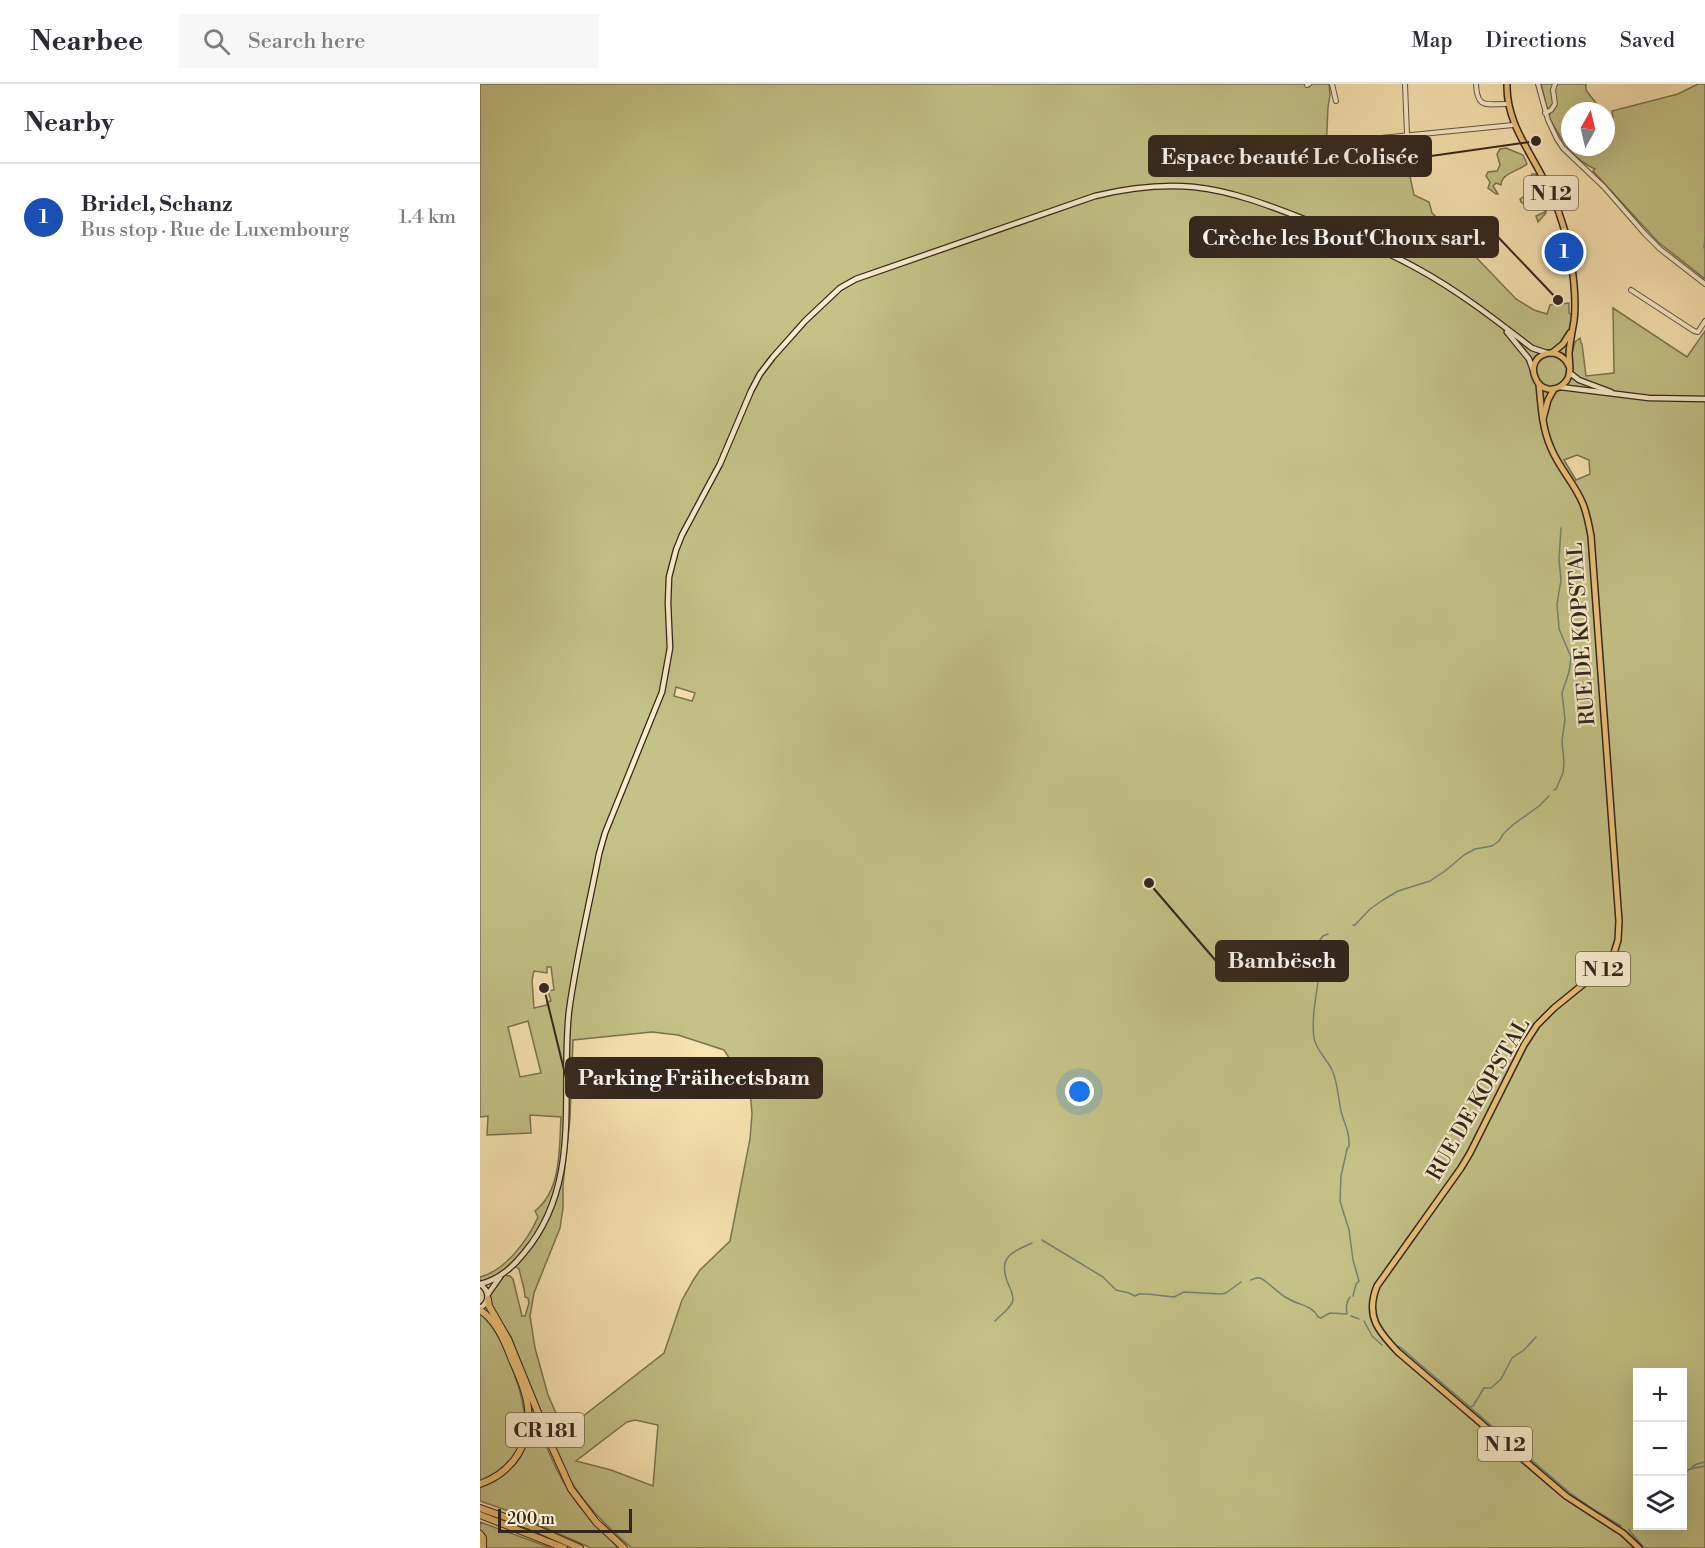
<!DOCTYPE html>
<meta charset="utf-8">
<style>
:root{--surface:#fff;--page:#f7f7f7;--text:#2b2b33;--muted:#7c7c81;--line:#e1e1e2;--accent:#111827}
body{margin:0;font-family:"Libre Bodoni",serif;background:var(--page);color:var(--text)}
.controls{position:absolute;right:18px;bottom:18px;display:grid;overflow:hidden;border-radius:0px;box-shadow:0 6px 24px #0002}
.controls button{width:54px;height:54px;display:grid;place-items:center;padding:0;border:0;border-bottom:2px solid var(--line);background:var(--surface);color:var(--text);font:30px sans-serif}
.compass{position:absolute;left:1081px;top:18px;width:54px;height:54px;border-radius:50%;background:var(--surface);box-shadow:0 6px 24px #0002;rotate:8deg}
.scale{position:absolute;left:18px;bottom:15px;width:134px;box-sizing:border-box;padding-left:6px;border:3px solid #32251c;border-top:0;font-size:16px;line-height:21px;white-space:nowrap;color:#32251c;-webkit-text-stroke:4px #faedcc;paint-order:stroke}
.you{position:absolute;left:600px;top:1008px;width:21px;height:21px;margin:-15px;border:4px solid #fff;border-radius:50%;background:#1a73e8;box-shadow:0 0 0 9px #1a73e833}
.badge{display:grid;place-items:center;width:39px;height:39px;border-radius:50%;background:var(--accent);color:#fff;font-size:20px;font-weight:700}
.pin{position:absolute;translate:-50% -50%;border:3px solid #fff;box-shadow:0 2px 6px #0006}
.list{margin:0;padding:0;list-style:none}
h2{display:flex;justify-content:space-between;align-items:center;height:78px;margin:0;padding:0 24px;font-size:26px}
h2 small{font-size:20px;font-weight:400;color:var(--muted)}
.list li{display:grid;grid-template-columns:39px 1fr auto;gap:18px;align-items:center;box-sizing:border-box;height:108px;padding:0 24px;border-top:2px solid var(--line)}
.list b{display:block;font-size:22px;white-space:nowrap}
.list p{margin:0;font-size:20px;white-space:nowrap;color:var(--muted)}
.list em{font-size:20px;font-style:normal;color:var(--muted)}
.icon{flex:none;width:33px;height:33px;fill:none;stroke:currentColor;stroke-width:2;stroke-linecap:round;stroke-linejoin:round}
.map{position:relative;flex:none;width:1225px;height:1464px;overflow:hidden}
header{display:flex;align-items:center;gap:36px;box-sizing:border-box;height:84px;padding:0 30px;background:var(--surface);border-bottom:2px solid var(--line)}
header strong{font-size:28px}
nav{display:flex;gap:33px;margin-inline-start:auto;font-size:21px}
.search{width:420px;height:54px;background:var(--page);display:flex;align-items:center;gap:15px;box-sizing:border-box;padding:0 21px;border-radius:0px;color:var(--muted);font-size:22px}
main{display:flex}
aside{flex:1;background:var(--surface)}
.map>svg:first-child{display:block}
</style>
<header>
<strong>Nearbee</strong>
<div class="search"><svg class="icon" aria-label="search" viewBox="0 0 24 24"><circle cx="10" cy="10" r="6"/><path d="M15 15l6 6"/></svg>Search here</div>
<nav><a>Map</a><a>Directions</a><a>Saved</a></nav>
</header>
<main>
<aside>
<h2>Nearby<small></small></h2>
<ul class="list">
<li><span class="badge" style="background:#1a4fb4">1</span><div><b>Bridel, Schanz</b><p>Bus stop · Rue de Luxembourg</p></div><em>1.4 km</em></li>
</ul>
</aside>
<div class="map">
<svg width="1225" height="1464" viewBox="0 0 1225 1464">
<rect width="100%" height="100%" fill="#f8e4b1"/>
<filter id="stains"><feTurbulence type="fractalNoise" baseFrequency=".00333" numOctaves="4"/><feColorMatrix values="0 0 0 0 .2 0 0 0 0 .09 0 0 0 0 .02 0 0 0 .5 -.17"/></filter>
<radialGradient id="worn" r=".72"><stop offset=".6" stop-color="#630" stop-opacity="0"/><stop offset="1" stop-color="#630" stop-opacity=".3"/></radialGradient>
<g fill="#c4c287" stroke="#7b7452" stroke-width="1.5" fill-rule="evenodd">
<path d="M 0,0 L 849,0 L 850,11 L 848,23 L 845,91 L 885,91 L 886,82 L 890,82 L 889,76 L 886,76 L 888,58 C 899,53 916,55 929,53 L 932,55 L 935,52 L 942,51 L 944,52 L 942,74 L 928,83 L 934,111 L 949,118 L 952,129 L 971,147 L 1036,215 L 1054,226 L 1067,230 L 1070,221 L 1089,219 L 1089,229 L 1094,233 L 1090,264 L 1093,266 L 1095,258 L 1100,254 L 1101,259 L 1102,260 L 1106,292 L 1134,289 L 1133,224 L 1207,273 L 1225,247 L 1225,1464 L 152,1464 C 125,1442 103,1419 86,1389 L 31,1253 C 24,1241 6,1224 11,1209 C 13,1203 18,1197 21,1191 L 6,1197 L 0,1197 L 0,1193 C 25,1187 48,1156 58,1133 L 55,1127 C 82,1106 79,1064 81,1033 L 50,1031 L 51,1049 L 7,1051 L 8,1032 L 0,1033 ZM 1097,371 L 1109,376 L 1110,390 L 1096,396 L 1084,376 ZM 196,603 L 215,609 L 212,617 L 194,612 ZM 67,883 L 71,883 L 74,906 L 68,907 L 71,917 L 67,918 L 67,921 L 54,924 L 52,896 L 54,887 L 67,889 ZM 48,937 L 61,989 L 40,993 L 28,943 ZM 172,948 L 198,951 L 244,966 L 270,1006 L 272,1030 L 270,1055 L 250,1157 L 220,1186 L 214,1195 L 202,1216 L 184,1269 L 84,1347 L 68,1311 L 55,1264 L 50,1232 L 54,1209 L 80,1144 L 83,1124 L 83,1101 L 90,1034 L 93,956 ZM 33,1181 L 39,1185 L 44,1205 L 45,1213 L 48,1214 L 49,1219 L 45,1232 L 42,1232 L 33,1195 L 30,1192 L 23,1191 ZM 1158,1288 L 1202,1288 L 1202,1442 L 1158,1442 ZM 155,1336 L 178,1341 L 173,1402 L 131,1386 L 96,1377 L 147,1338 Z"/>
<path d="M 1061,0 L 1106,0 L 1106,6 L 1122,27 L 1090,27 L 1090,63 L 1126,63 L 1126,33 L 1133,33 L 1132,27 L 1198,10 L 1218,0 L 1225,0 L 1225,195 L 1178,158 L 1113,87 L 1115,85 C 1091,74 1082,56 1069,34 L 1071,26 L 1067,24 Z"/>
<path d="M 1026,64 L 1043,71 L 1047,80 C 1039,87 1021,89 1021,101 L 1016,99 L 1013,102 L 1018,110 L 1016,110 L 1008,104 L 1010,98 L 1006,92 L 1008,88 L 1017,87 L 1020,81 L 1017,70 L 1020,65 Z"/>
<polygon points="1052,90 1056,90 1060,99 1056,101 1066,126 1066,129 1058,138 1056,132 1065,128 1062,120 1051,123 1050,119 1044,120 1041,118 1040,115 1043,113 1049,116 1053,114 1049,98"/>
<path d="M 0,1229 C 18,1248 23,1260 32,1284 C 51,1333 55,1373 0,1397 Z"/>
<path d="M 48,1312 C 61,1348 73,1387 97,1419 C 109,1435 125,1448 138,1464 L 111,1464 L 57,1440 L 57,1437 L 0,1417 L 0,1402 C 20,1396 41,1381 46,1359 C 49,1347 48,1325 48,1312 Z"/>
<polygon points="0,1438 71,1464 6,1464 0,1446"/>
</g>
<g fill="none" stroke-linecap="round" stroke-linejoin="round">
<g stroke="#728172" stroke-width="1.5">
<polyline points="1224,164 1225,153"/>
<polyline points="1074,706 1076,705 1083,689 1084,679 1082,657 1085,635 1082,609 1089,588 1091,573 1079,545 1077,520 1081,496 1079,476 1081,444"/>
<polyline points="873,841 875,841 890,825 903,816 918,807 950,797 965,787 984,771 995,765 1012,762 1019,757 1024,749 1034,740 1059,722 1069,712"/>
<path d="M 848,850 L 843,852 L 839,857 C 838,867 840,878 839,889 C 837,910 831,933 834,954 C 836,966 847,975 852,986 C 858,999 858,1013 861,1027 C 864,1040 870,1047 869,1062 L 867,1065 L 861,1092 L 860,1117 L 869,1146 L 873,1176 L 879,1197 L 876,1200 L 873,1212"/>
<polyline points="562,1156 623,1193 636,1206 649,1209 655,1212 659,1210 667,1210 694,1213 704,1208 741,1210 746,1209 761,1198"/>
<path d="M 771,1196 C 774,1195 777,1193 780,1194 C 785,1195 800,1211 807,1214 C 818,1221 832,1221 838,1233 L 841,1234 L 850,1229 L 867,1230 C 866,1224 866,1218 870,1213"/>
<polyline points="871,1232 879,1235"/>
<path d="M 515,1237 C 520,1231 533,1223 533,1215 C 533,1209 529,1202 527,1197 C 518,1172 534,1167 552,1159"/>
<polyline points="884,1237 892,1252 902,1261"/>
<polyline points="916,1262 920,1263 1090,1409 1116,1427 1141,1442"/>
<polyline points="990,1323 993,1322 1004,1304 1011,1304 1021,1295 1032,1274 1044,1266 1056,1253"/>
<polyline points="1212,1383 1217,1380 1225,1378"/>
<polyline points="1202,1390 1210,1385 1225,1382"/>
<path d="M 1149,1445 C 1150,1449 1160,1458 1164,1464"/>
</g>
<g stroke="#645541" stroke-width="6">
<g id="street">
<polyline points="852,0 856,17"/>
<polyline points="925,0 927,51"/>
<path d="M 996,0 C 997,25 1006,20 1027,20"/>
<polyline points="1058,0 1068,36 1077,55 1083,64 1124,103 1165,150 1180,165 1225,200"/>
<polyline points="827,1 829,0"/>
<polyline points="1065,29 1071,26 1075,20 1073,6 1075,0"/>
<polyline points="854,79 883,81 886,58 891,55 1033,41"/>
<polyline points="1151,206 1214,247 1218,248 1225,237"/>
</g>
</g>
<g stroke="#32251c" stroke-width="7">
<g id="secondary">
<polyline points="1027,248 1049,275 1053,286"/>
<polyline points="1090,289 1099,296 1131,308"/>
<polyline points="1080,303 1169,314 1225,315"/>
<path d="M 0,1200 C 18,1196 33,1183 44,1169 C 103,1099 80,1010 89,927 C 96,875 109,822 119,770 L 125,749 L 182,608 L 190,564 L 188,519 L 189,493 L 196,466 L 202,451 L 240,380 L 271,307 L 280,290 L 293,273 L 325,237 L 360,204 L 376,195 L 615,112 C 648,104 681,100 714,103 C 752,107 788,121 824,135 C 863,150 903,165 940,186 C 980,208 1017,237 1052,264 L 1067,269"/>
<path d="M 0,1200 C 10,1207 10,1218 0,1224"/>
<polyline points="8,1210 20,1193"/>
</g>
</g>
<g stroke="#32251c" stroke-width="8">
<g id="primary">
<path d="M 1027,0 C 1026,37 1048,64 1064,96 C 1076,117 1084,141 1089,164 C 1093,187 1097,214 1094,237 C 1092,248 1090,258 1089,269 C 1089,277 1092,288 1087,296 C 1083,302 1076,306 1068,305 C 1062,304 1057,299 1055,293 C 1046,271 1078,258 1089,282"/>
<polyline points="1072,269 1083,260 1090,249"/>
<path d="M 1059,300 C 1061,322 1062,344 1071,364 C 1079,384 1095,400 1103,420 C 1107,430 1109,441 1111,452 L 1139,837 L 1138,856 L 1134,869 L 1127,881 L 1074,924 L 1057,941 L 1044,961 L 990,1069 L 981,1084 L 897,1202 C 885,1232 898,1247 918,1268 L 1086,1412 L 1143,1449 L 1159,1464"/>
<polyline points="1063,335 1068,316 1074,305"/>
</g>
</g>
<g stroke="#32251c" stroke-width="8">
<g id="highway">
<polyline points="8,1215 9,1222 28,1255 72,1363 91,1405 116,1438 144,1464"/>
<path d="M 0,1226 C 17,1237 25,1258 32,1276 C 39,1292 46,1307 48,1324 C 52,1359 32,1389 0,1400"/>
<polyline points="0,1424 50,1442 100,1464"/>
<polyline points="0,1431 84,1464"/>
<polyline points="0,1450 3,1454 3,1464"/>
</g>
</g>
<use href="#street" stroke="#faedcc" stroke-width="4"/>
<use href="#secondary" stroke="#faedcc" stroke-width="4.5"/>
<use href="#primary" stroke="#ecc278" stroke-width="5"/>
<use href="#highway" stroke="#ecc278" stroke-width="6"/>
</g>
<g text-anchor="middle" stroke-width="4.5" stroke-linejoin="round" paint-order="stroke">
<g fill="#faedcc" stroke="#6e6151" stroke-width="1.5">
<rect x="1044" y="92" width="54" height="34" rx="4.5"/>
<rect x="1096" y="868" width="54" height="34" rx="4.5"/>
<rect x="26" y="1329" width="78" height="34" rx="4.5"/>
<rect x="998" y="1343" width="54" height="34" rx="4.5"/>
</g>
<g font-size="20" font-weight="bold" fill="#32251c">
<text x="1071" y="116">N 12</text>
<text x="1123" y="892">N 12</text>
<text x="65" y="1353">CR 181</text>
<text x="1025" y="1367">N 12</text>
</g>
<g font-size="21" fill="#32251c" stroke="#faedcc">
<text transform="translate(1101 550) rotate(-94)" y="7">RUE DE KOPSTAL</text>
<text transform="translate(998 1015) rotate(-60)" y="7">RUE DE KOPSTAL</text>
</g>
</g>
<path fill="none" stroke="#32251c" stroke-width="2" d="M1056 57L951 72M1078 216L1018 153M669 799L736 877M64 904L86 994"/>
<g fill="#32251c" stroke="#faedcc" stroke-width="2">
<circle cx="1056" cy="57" r="6"/>
<circle cx="1078" cy="216" r="6"/>
<circle cx="669" cy="799" r="6"/>
<circle cx="64" cy="904" r="6"/>
</g>
<g fill="#32251c" stroke="#32251c" stroke-width="2">
<rect x="669" y="52" width="282" height="40" rx="6"/>
<rect x="710" y="133" width="308" height="40" rx="6"/>
<rect x="736" y="857" width="132" height="40" rx="6"/>
<rect x="86" y="974" width="256" height="40" rx="6"/>
</g>
<g font-size="22" text-anchor="middle" font-weight="bold" fill="#fff">
<text x="810" y="80">Espace beauté Le Colisée</text>
<text x="864" y="161">Crèche les Bout'Choux sarl.</text>
<text x="802" y="884">Bambësch</text>
<text x="214" y="1001">Parking Fräiheetsbam</text>
</g>
<rect width="100%" height="100%" filter="url(#stains)"/>
<rect width="100%" height="100%" fill="url(#worn)"/>
</svg>
<div class="controls">
<button>+</button>
<button>−</button>
<button><svg class="icon" aria-label="layers" viewBox="0 0 24 24"><path d="M12 4l9 5-9 5-9-5zM3 14l9 5 9-5"/></svg></button>
</div>
<svg class="compass" viewBox="-18 -18 36 36"><path d="M0-13l5 13h-10z" fill="#e53935"/><path d="M0 13l5-13h-10z" fill="#7c7c81"/></svg>
<div class="scale">200 m</div>
<div class="you"></div>
<div class="pin badge" style="left:1084px;top:168px;background:#1a4fb4">1</div>
</div>
</main>
